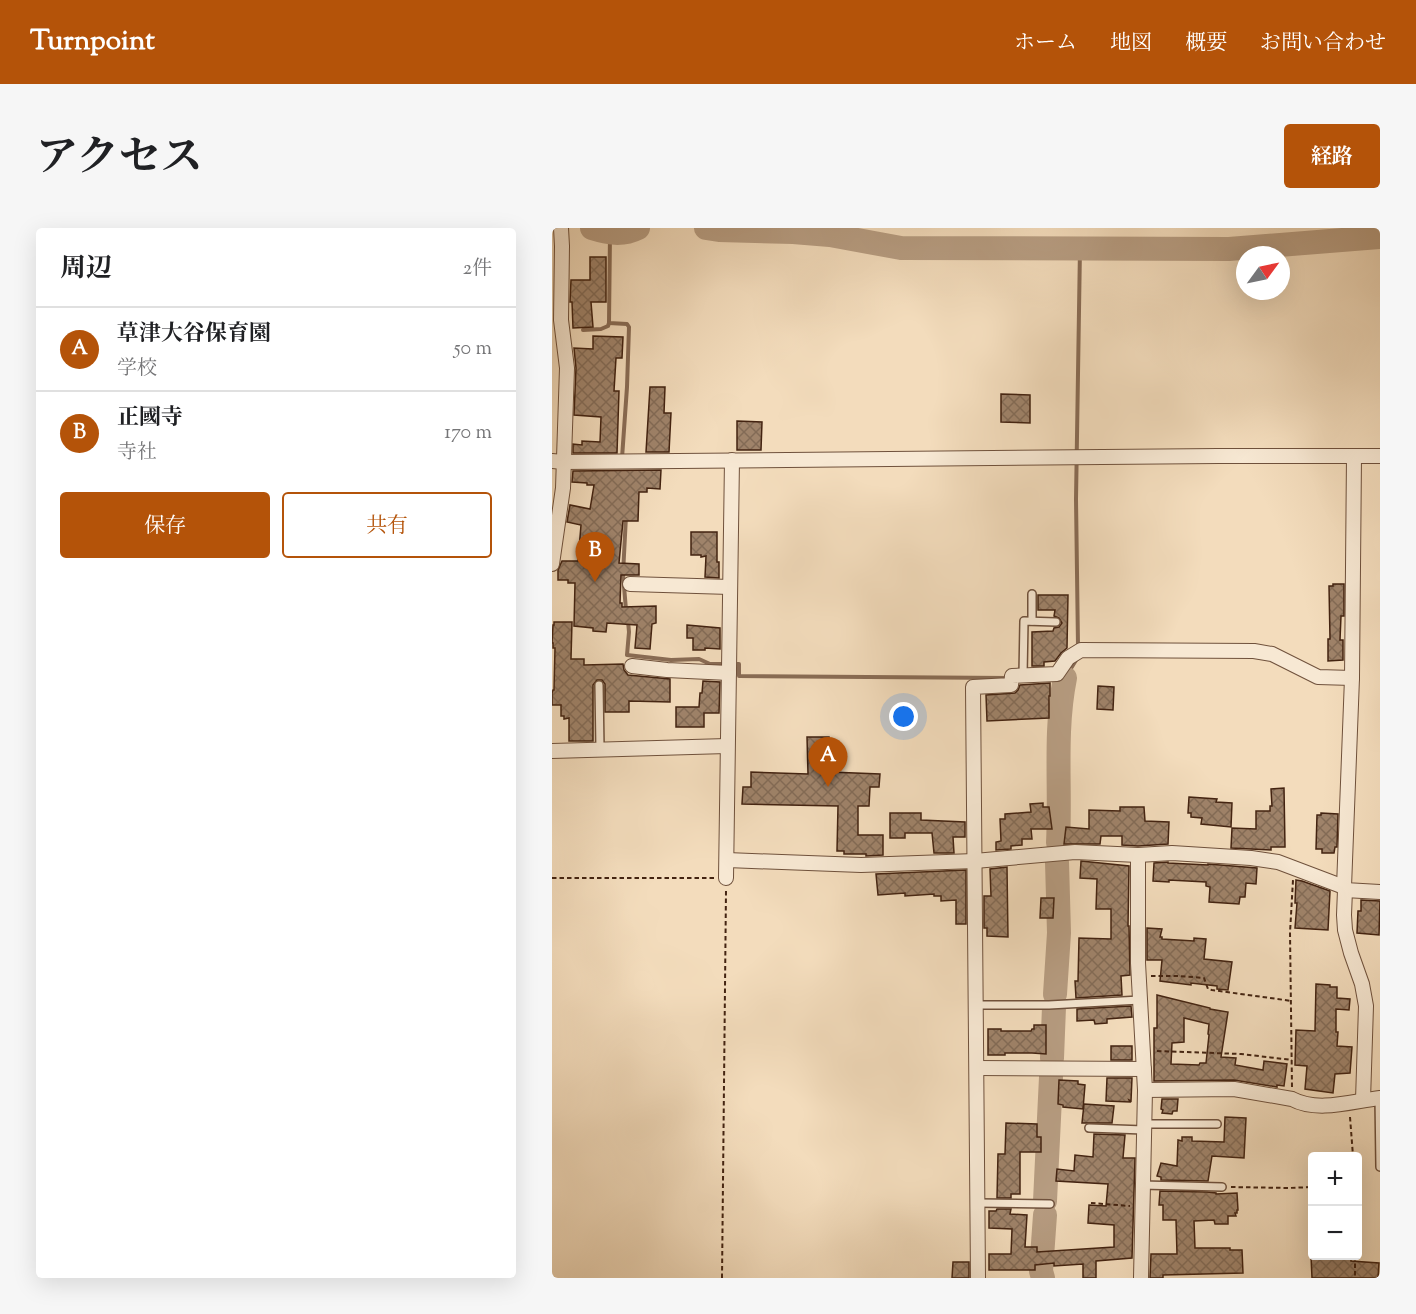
<!DOCTYPE html>
<html lang="ja">
<meta charset="utf-8">
<style>
:root{--surface:#fff;--page:#f6f6f6;--text:#202124;--muted:#757577;--line:#e0e0e0;--accent:#b45309}
body{margin:0;font-family:"Sorts Mill Goudy","Noto Serif JP",serif;background:var(--page);color:var(--text)}
.controls{position:absolute;right:18px;bottom:18px;display:grid;overflow:hidden;border-radius:6px;box-shadow:0 6px 24px #0002}
.controls button{width:54px;height:54px;display:grid;place-items:center;padding:0;border:0;border-bottom:2px solid var(--line);background:var(--surface);color:var(--text);font:30px sans-serif}
.compass{position:absolute;left:684px;top:18px;width:54px;height:54px;border-radius:50%;background:var(--surface);box-shadow:0 6px 24px #0002;rotate:57deg}
.you{position:absolute;left:352px;top:489px;width:21px;height:21px;margin:-15px;border:4px solid #fff;border-radius:50%;background:#1a73e8;box-shadow:0 0 0 9px #1a73e833}
.badge{display:grid;place-items:center;width:39px;height:39px;border-radius:50%;background:var(--accent);color:#fff;font-size:20px;font-weight:700}
.pin{position:absolute;translate:-50% -50px;filter:drop-shadow(0 2px 3px #0008)}
.pin::after{content:'';position:absolute;top:32px;width:21px;height:18px;background:inherit;clip-path:polygon(0 0,100% 0,50% 100%)}
.list{margin:0;padding:0;list-style:none}
h2{display:flex;justify-content:space-between;align-items:center;height:78px;margin:0;padding:0 24px;font-size:26px}
h2 small{font-size:20px;font-weight:400;color:var(--muted)}
.list li{display:grid;grid-template-columns:39px 1fr auto;gap:18px;align-items:center;box-sizing:border-box;height:84px;padding:0 24px;border-top:2px solid var(--line)}
.list b{display:block;font-size:22px;white-space:nowrap}
.list p{margin:0;font-size:20px;white-space:nowrap;color:var(--muted)}
.list em{font-size:20px;font-style:normal;color:var(--muted)}
.actions{display:flex;gap:12px;padding:18px 24px}
.actions a{flex:1;padding:14px 0;border:2px solid var(--accent);border-radius:6px;text-align:center;font-size:21px;color:var(--accent)}
.actions .main{background:var(--accent);color:#fff}
.map{position:relative;flex:none;width:828px;height:1050px;overflow:hidden;border-radius:6px}
header{display:flex;align-items:center;gap:36px;box-sizing:border-box;height:84px;padding:0 30px;background:var(--accent);color:#fff}
header strong{font-size:28px}
nav{display:flex;gap:33px;margin-inline-start:auto;font-size:21px}
.intro{display:flex;align-items:center;justify-content:space-between;box-sizing:border-box;height:144px;padding:0 36px}
h1{margin:0;font-size:42px}
.button{padding:15px 27px;border-radius:6px;background:var(--accent);color:#fff;font-size:21px;font-weight:700}
main{display:flex;gap:36px;padding:0 36px}
aside{flex:1;background:var(--surface);border-radius:6px;box-shadow:0 6px 24px #0002}
.map>svg:first-child{display:block}
</style>
<header>
<strong>Turnpoint</strong>
<nav><a>ホーム</a><a>地図</a><a>概要</a><a>お問い合わせ</a></nav>
</header>
<div class="intro"><h1>アクセス</h1><a class="button">経路</a></div>
<main>
<aside>
<h2>周辺<small>2件</small></h2>
<ul class="list">
<li><span class="badge">A</span><div><b>草津大谷保育園</b><p>学校</p></div><em>50 m</em></li>
<li><span class="badge">B</span><div><b>正國寺</b><p>寺社</p></div><em>170 m</em></li>
</ul>
<div class="actions"><a class="main">保存</a><a>共有</a></div>
</aside>
<div class="map">
<svg width="828" height="1050" viewBox="0 0 828 1050">
<defs>
<pattern id="building-cross-hatch" width="8" height="8" patternUnits="userSpaceOnUse" patternTransform="scale(1.5)"><rect width="8" height="8" fill="#9f836a"/><path d="M0 0l8 8M0 8l8-8" fill="none" stroke="#836b56"/></pattern>
</defs>
<rect width="100%" height="100%" fill="#f3dcbc"/>
<filter id="stains"><feTurbulence type="fractalNoise" baseFrequency=".00333" numOctaves="4"/><feColorMatrix values="0 0 0 0 .2 0 0 0 0 .09 0 0 0 0 .02 0 0 0 .5 -.17"/></filter>
<radialGradient id="worn" r=".72"><stop offset=".6" stop-color="#630" stop-opacity="0"/><stop offset="1" stop-color="#630" stop-opacity=".3"/></radialGradient>
<g fill="none" stroke-linecap="round" stroke-linejoin="round">
<g stroke="#896c55" stroke-width="4">
<polyline points="58,6 57,95 75,96 77,99 75,159 70,230"/>
<polyline points="31,102 49,101 56,98 57,95"/>
<polyline points="74,288 71,346 74,382"/>
<polyline points="76,393 77,404 75,427 119,432 147,431 158,436 187,436 187,448 457,450"/>
<polyline points="526,418 524,271 528,20"/>
<polyline points="507,450 513,450 526,429"/>
</g>
<g stroke="#b79d82" stroke-width="24">
<path d="M 40,0 C 56,5 70,8 86,0"/>
<polyline points="154,0 167,2 241,4 278,7 349,20 677,21 828,9"/>
<path d="M 506,615 C 509,560 502,505 513,450"/>
<polyline points="503,766 507,705 505,634"/>
<polyline points="500,830 502,779"/>
<polyline points="493,973 499,849"/>
<polyline points="491,1050 489,1043 493,987"/>
</g>
</g>
<g fill="url(#building-cross-hatch)" stroke="#432311" stroke-width="1.5" fill-rule="evenodd">
<polygon points="38,29 54,29 54,74 39,74 41,99 21,100 20,74 18,74 19,52 38,52"/>
<polygon points="41,108 71,109 70,130 64,130 62,163 67,163 65,225 21,225 21,216 30,217 30,213 48,214 49,189 22,187 24,140 22,120 41,121"/>
<polygon points="98,159 113,159 112,185 119,185 117,224 94,224"/>
<polygon points="449,166 478,167 478,195 449,194"/>
<polygon points="185,193 210,194 209,222 185,222"/>
<polygon points="109,242 108,261 95,260 95,264 87,264 86,293 71,293 67,335 87,336 87,347 69,347 68,375 70,375 70,379 104,378 104,395 100,396 98,421 83,420 85,397 55,395 54,404 41,403 41,400 22,398 23,355 16,355 16,352 6,352 6,342 10,333 26,333 29,297 15,294 18,277 38,281 42,257 35,257 35,255 20,254 21,243"/>
<polygon points="139,304 165,304 165,334 167,334 167,350 153,349 154,328 149,329 149,327 139,327"/>
<polygon points="781,356 792,356 792,388 789,388 788,412 791,412 791,432 776,433 776,411 778,411 777,358 781,358"/>
<polygon points="486,367 516,367 515,420 509,425 503,433 492,434 492,438 480,438 480,404 501,403 502,400 507,399 510,395 507,390 502,388 503,382 486,382"/>
<polygon points="2,394 20,394 19,431 32,431 32,437 71,436 72,442 76,447 118,451 118,474 77,473 77,484 53,484 53,456 50,452 45,452 41,457 41,513 17,513 17,490 12,491 12,488 9,488 9,477 0,477 0,465 1,462 2,462 3,420 1,420 1,415 0,415 1,397 2,397"/>
<polygon points="135,397 168,400 168,421 153,420 153,422 141,422 141,410 135,410"/>
<polygon points="151,453 168,454 167,485 152,485 152,499 124,499 124,479 147,479 148,465 150,465"/>
<polygon points="498,455 498,468 497,468 497,490 435,493 434,467 463,465 466,462 468,457"/>
<polygon points="546,458 562,459 561,482 545,481"/>
<polygon points="255,509 277,509 278,544 328,546 327,559 318,559 317,578 306,578 306,607 331,607 331,627 314,628 314,626 292,626 292,623 285,623 286,578 190,576 191,559 199,559 199,544 256,546"/>
<polygon points="732,560 733,619 719,619 719,622 679,620 680,600 704,601 704,583 718,583 718,578 720,578 719,561"/>
<polygon points="637,569 665,571 664,574 680,575 679,599 649,596 650,590 639,589 639,585 636,585"/>
<polygon points="491,575 491,579 497,579 500,601 479,601 480,611 470,611 470,617 459,618 459,621 444,622 444,614 449,613 448,591 453,591 453,586 479,584 478,576"/>
<polygon points="568,579 592,579 593,593 617,594 616,616 586,618 570,617 570,608 549,608 548,616 512,616 514,599 537,601 537,582 568,583"/>
<polygon points="338,585 369,585 369,592 413,594 413,609 401,609 402,625 382,625 380,605 353,605 353,610 338,610"/>
<polygon points="769,585 786,586 785,619 783,619 782,625 770,625 770,621 764,621 765,587 769,587"/>
<polygon points="529,633 577,638 576,698 577,698 578,747 569,748 570,767 524,770 523,753 526,753 527,710 559,711 559,681 544,681 545,651 528,650"/>
<polygon points="616,634 616,635 656,637 656,636 705,640 704,656 694,655 693,669 688,669 687,676 657,674 658,659 654,658 654,654 617,652 617,654 601,653 602,635"/>
<polygon points="455,639 456,709 435,708 435,700 432,700 432,668 439,668 438,641"/>
<polygon points="414,642 414,696 404,696 404,672 389,673 389,668 382,668 382,666 353,668 353,665 326,667 324,646"/>
<polygon points="744,652 750,653 778,663 776,702 743,700 745,675 743,675"/>
<polygon points="489,670 502,670 501,690 488,690"/>
<polygon points="809,672 828,673 827,707 805,705 806,683 809,683"/>
<polygon points="595,700 610,701 608,709 610,709 610,711 642,713 642,710 654,711 652,731 680,734 676,762 665,761 665,758 639,755 639,757 608,753 610,732 595,732"/>
<polygon points="764,756 778,757 778,759 785,759 785,770 798,771 797,782 784,781 784,804 786,804 785,818 800,819 798,845 783,846 781,865 753,861 755,838 743,837 744,802 763,803"/>
<path d="M 605,767 L 658,780 L 658,781 L 676,784 L 669,829 L 684,830 L 683,837 L 711,842 L 712,833 L 735,836 L 732,858 L 725,857 L 725,859 L 682,852 L 602,853 L 602,800 L 605,800 ZM 632,790 L 657,796 L 656,806 L 657,807 L 654,835 L 648,835 L 647,837 L 619,836 L 620,815 L 632,814 Z"/>
<polygon points="579,778 580,789 555,791 555,795 543,796 542,792 525,793 525,781"/>
<polygon points="482,797 494,797 494,826 480,825 453,825 453,827 436,827 436,801 449,801 449,803 479,803 480,801 482,801"/>
<rect x="559" y="818" width="21" height="14"/>
<polygon points="555,850 580,850 579,873 577,872 578,874 554,873"/>
<polygon points="507,852 526,853 526,856 533,857 531,881 511,879 511,877 506,876"/>
<polygon points="610,871 626,871 625,883 621,883 620,886 610,885 611,882 609,881"/>
<polygon points="532,876 562,878 560,895 530,895"/>
<polygon points="673,889 694,890 692,930 660,928 656,953 609,952 609,949 605,948 609,935 625,938 626,912 630,913 630,909 640,909 640,913 672,914"/>
<polygon points="454,895 485,896 485,909 489,909 489,924 468,924 468,966 459,966 459,970 445,970 446,926 453,926"/>
<polygon points="542,906 573,907 571,930 583,930 580,1030 544,1033 544,1050 531,1050 531,1036 502,1038 502,1035 483,1037 483,1042 437,1042 437,1026 459,1026 460,1001 437,1000 437,983 444,983 445,981 459,981 458,986 475,987 473,1019 485,1019 485,1024 562,1019 562,997 536,995 537,977 554,978 556,956 504,953 505,941 522,943 523,927 541,929"/>
<polygon points="608,963 655,964 664,965 664,966 685,965 686,982 685,982 685,985 683,985 684,988 676,988 676,996 663,996 662,992 642,993 643,1020 678,1020 678,1022 690,1022 691,1045 611,1047 611,1050 598,1050 599,1026 625,1026 624,992 611,992 611,977 607,977"/>
<polygon points="759,1028 799,1028 799,1033 827,1035 826,1050 760,1050"/>
<polygon points="401,1034 417,1034 417,1050 400,1050"/>
</g>
<g fill="none" stroke-linecap="round" stroke-linejoin="round">
<g stroke="#6f513c" stroke-width="10">
<g id="lane">
<polyline points="480,366 480,393"/>
<polyline points="471,447 472,393 504,394"/>
<polyline points="47,457 48,521"/>
<polyline points="425,777 497,777 588,772"/>
<polyline points="827,870 828,939"/>
<polyline points="592,896 665,896"/>
<polyline points="537,900 592,902"/>
<polyline points="590,957 670,959"/>
<polyline points="426,975 498,976"/>
</g>
</g>
<g stroke="#6f513c" stroke-width="16">
<g id="street">
<polyline points="0,233 11,234 666,228 828,228"/>
<polyline points="0,336 11,260 15,140 9,92 10,18 9,0"/>
<polyline points="78,356 178,359"/>
<polyline points="80,438 115,442 177,445"/>
<polyline points="0,523 175,518"/>
<polyline points="586,627 586,735 593,862 589,1050"/>
<polyline points="175,632 309,637 423,633 523,624 586,627 620,625 699,630 726,634 792,659 793,662 828,664"/>
<polyline points="174,650 180,232"/>
<polyline points="792,659 800,450 802,228"/>
<polyline points="793,662 792,687 793,702 799,725 810,756 814,778 811,872"/>
<polyline points="425,840 592,841"/>
<path d="M 593,862 L 682,861 L 740,871 C 766,885 801,873 828,870"/>
<polyline points="426,1050 421,459 459,457 460,448 505,446 516,430 529,422 702,423 720,426 766,449 800,450"/>
</g>
</g>
<g stroke="#432311" stroke-width="2" stroke-dasharray="4.5 3" stroke-linecap="butt">
<polyline points="0,650 162,650"/>
<polyline points="599,748 627,748 652,750 656,761 660,762 740,773"/>
<polyline points="605,823 689,826 740,832"/>
<polyline points="740,859 738,705 741,652"/>
<polyline points="798,889 801,928"/>
<polyline points="679,959 736,960 760,959"/>
<polyline points="539,975 578,978"/>
<polyline points="803,1028 803,1050"/>
<polyline points="170,1050 174,662"/>
</g>
<use href="#lane" stroke="#f7e8d3" stroke-width="7"/>
<use href="#street" stroke="#f7e8d3" stroke-width="14"/>
</g>
<rect width="100%" height="100%" filter="url(#stains)"/>
<rect width="100%" height="100%" fill="url(#worn)"/>
</svg>
<div class="controls">
<button>+</button>
<button>−</button>
</div>
<svg class="compass" viewBox="-18 -18 36 36"><path d="M0-13l5 13h-10z" fill="#e53935"/><path d="M0 13l5-13h-10z" fill="#757577"/></svg>
<div class="you"></div>
<div class="pin badge" style="left:276px;top:559px">A</div>
<div class="pin badge" style="left:43px;top:354px">B</div>
</div>
</main>
